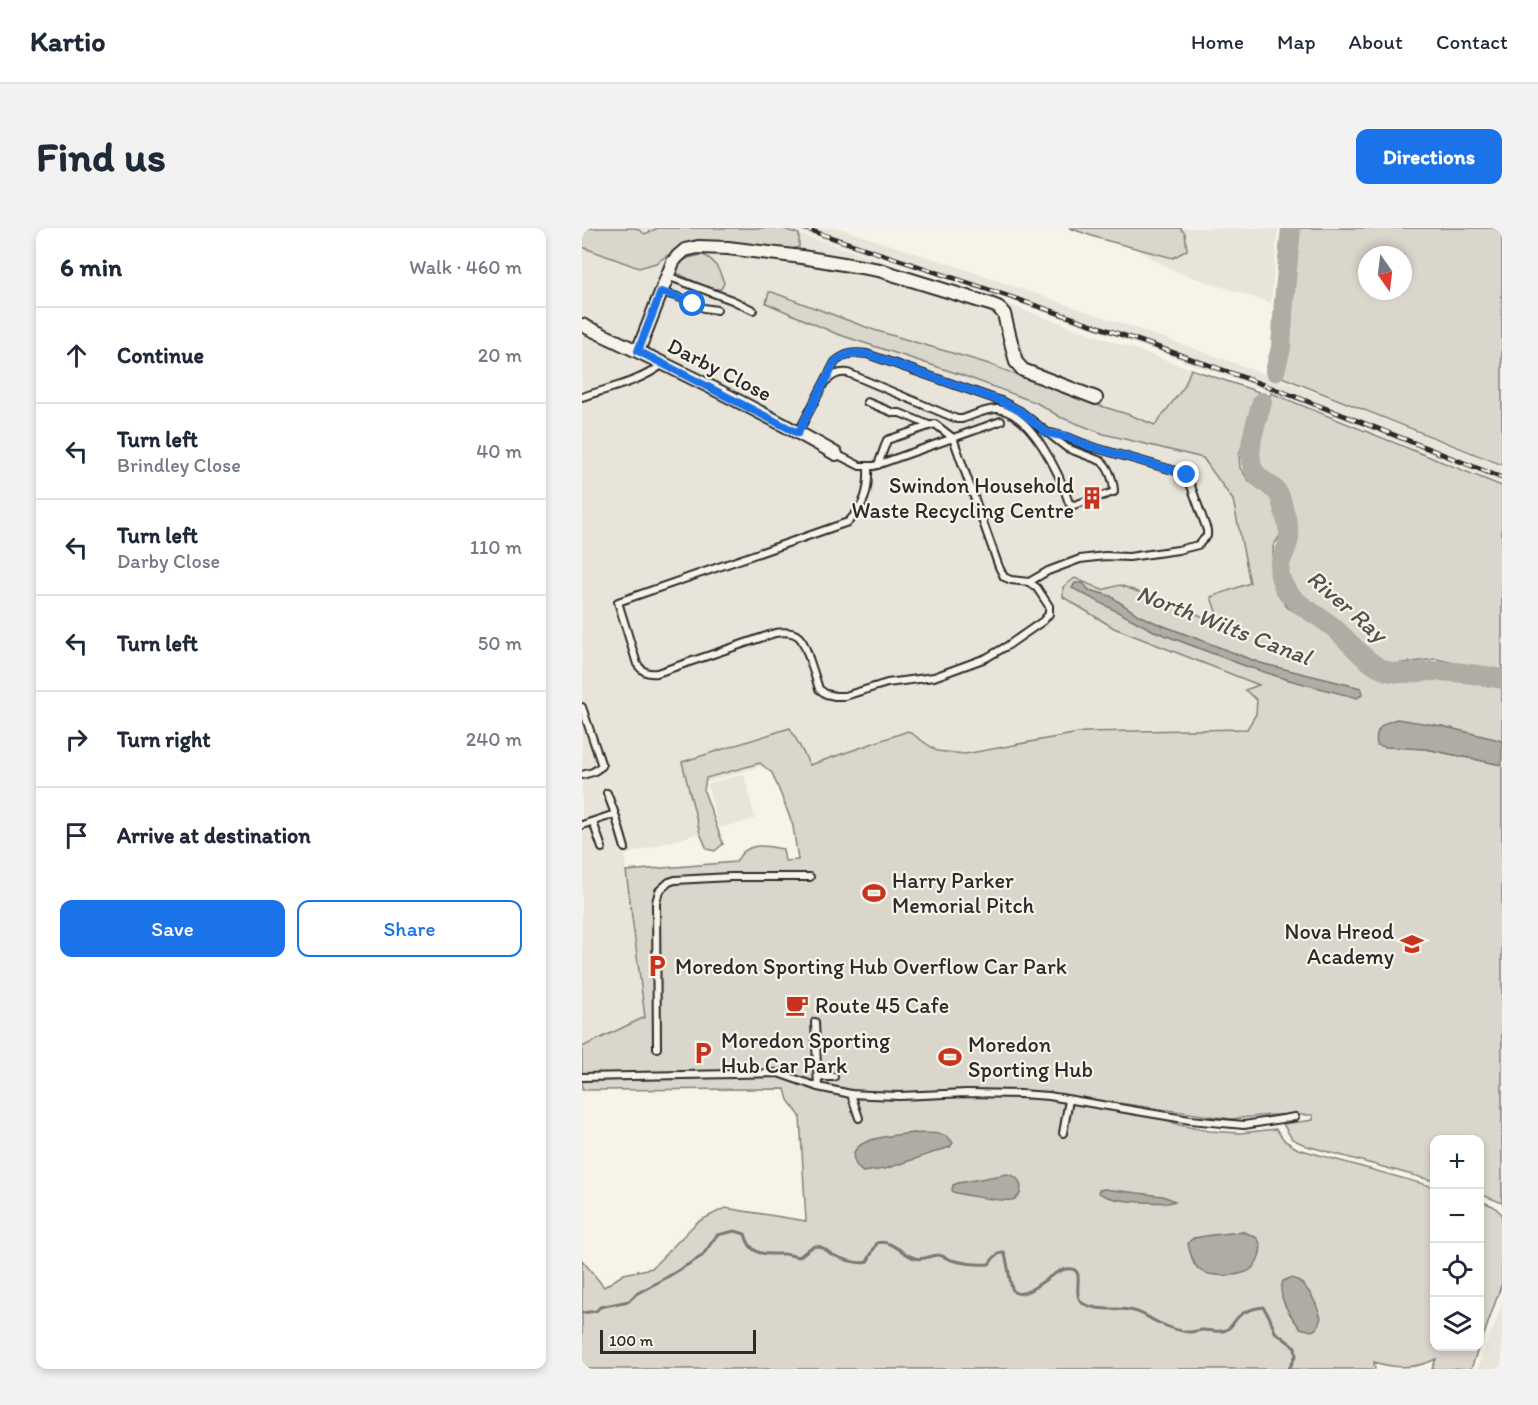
<!DOCTYPE html>
<meta charset="utf-8">
<style>
:root{--surface:#fff;--page:#f2f2f3;--text:#1f2937;--muted:#747a83;--line:#e0e1e3;--accent:#1a73e8}
body{margin:0;font-family:Itim,sans-serif;background:var(--page);color:var(--text)}
.controls{position:absolute;right:18px;bottom:18px;display:grid;overflow:hidden;border-radius:12px;box-shadow:0 3px 9px #0003}
.controls button{width:54px;height:54px;display:grid;place-items:center;padding:0;border:0;border-bottom:2px solid var(--line);background:var(--surface);color:var(--text);font:30px sans-serif}
.compass{position:absolute;left:776px;top:18px;width:54px;height:54px;border-radius:50%;background:var(--surface);box-shadow:0 3px 9px #0003;rotate:166deg}
.scale{position:absolute;left:18px;bottom:15px;width:156px;box-sizing:border-box;padding-left:6px;border:3px solid #2b2b2b;border-top:0;font-size:16px;line-height:21px;white-space:nowrap;color:#2b2b2b;-webkit-text-stroke:4px #f7f3e8;paint-order:stroke}
.stop{position:absolute;width:18px;height:18px;margin:-14px;border:4px solid #1a73e8;border-radius:50%;background:#fff}
.stop.end{background:#1a73e8;border-color:#fff;box-shadow:0 2px 6px #0008}
.list{margin:0;padding:0;list-style:none}
h2{display:flex;justify-content:space-between;align-items:center;height:78px;margin:0;padding:0 24px;font-size:26px}
h2 small{font-size:20px;font-weight:400;color:var(--muted)}
.list li{display:grid;grid-template-columns:39px 1fr auto;gap:18px;align-items:center;box-sizing:border-box;height:96px;padding:0 24px;border-top:2px solid var(--line)}
.list b{display:block;font-size:22px;white-space:nowrap}
.list p{margin:0;font-size:20px;white-space:nowrap;color:var(--muted)}
.list em{font-size:20px;font-style:normal;color:var(--muted)}
.actions{display:flex;gap:12px;padding:18px 24px}
.actions a{flex:1;padding:14px 0;border:2px solid var(--accent);border-radius:12px;text-align:center;font-size:21px;color:var(--accent)}
.actions .main{background:var(--accent);color:#fff}
.icon{flex:none;width:33px;height:33px;fill:none;stroke:currentColor;stroke-width:2;stroke-linecap:round;stroke-linejoin:round}
.map{position:relative;flex:none;width:920px;height:1141px;overflow:hidden;border-radius:12px}
header{display:flex;align-items:center;gap:36px;box-sizing:border-box;height:84px;padding:0 30px;background:var(--surface);border-bottom:2px solid var(--line)}
header strong{font-size:28px}
nav{display:flex;gap:33px;margin-inline-start:auto;font-size:21px}
.intro{display:flex;align-items:center;justify-content:space-between;box-sizing:border-box;height:144px;padding:0 36px}
h1{margin:0;font-size:42px}
.button{padding:15px 27px;border-radius:12px;background:var(--accent);color:#fff;font-size:21px;font-weight:700}
main{display:flex;gap:36px;padding:0 36px}
aside{flex:1;background:var(--surface);border-radius:12px;box-shadow:0 3px 9px #0003}
.map>svg:first-child{display:block}
</style>
<header>
<strong>Kartio</strong>
<nav><a>Home</a><a>Map</a><a>About</a><a>Contact</a></nav>
</header>
<div class="intro"><h1>Find us</h1><a class="button">Directions</a></div>
<main>
<aside>
<h2>6 min<small>Walk · 460 m</small></h2>
<ul class="list">
<li><svg class="icon" aria-label="ahead" viewBox="0 0 24 24"><path d="M12 20V5M6 11l6-6 6 6"/></svg><div><b>Continue</b></div><em>20 m</em></li>
<li><svg class="icon" aria-label="left" viewBox="0 0 24 24"><path d="M17 20v-9H6M10 6l-5 5 5 5"/></svg><div><b>Turn left</b><p>Brindley Close</p></div><em>40 m</em></li>
<li><svg class="icon" aria-label="left" viewBox="0 0 24 24"><path d="M17 20v-9H6M10 6l-5 5 5 5"/></svg><div><b>Turn left</b><p>Darby Close</p></div><em>110 m</em></li>
<li><svg class="icon" aria-label="left" viewBox="0 0 24 24"><path d="M17 20v-9H6M10 6l-5 5 5 5"/></svg><div><b>Turn left</b></div><em>50 m</em></li>
<li><svg class="icon" aria-label="right" viewBox="0 0 24 24"><path d="M7 20v-9h11M14 6l5 5-5 5"/></svg><div><b>Turn right</b></div><em>240 m</em></li>
<li><svg class="icon" aria-label="arrive" viewBox="0 0 24 24"><path d="M6 21V4h12l-3 4 3 4H6"/></svg><div><b>Arrive at destination</b></div></li>
</ul>
<div class="actions"><a class="main">Save</a><a>Share</a></div>
</aside>
<div class="map">
<svg width="920" height="1141" viewBox="0 0 920 1141">
<rect width="100%" height="100%" fill="#f7f3e8"/>
<filter id="ink" filterUnits="userSpaceOnUse"><feTurbulence type="fractalNoise" baseFrequency=".0167" numOctaves="2"/><feDisplacementMap in="SourceGraphic" scale="12" xChannelSelector="R" yChannelSelector="G"/><feConvolveMatrix kernelMatrix="1 2 1 2 8 2 1 2 1" color-interpolation-filters="sRGB"/></filter>
<g filter="url(#ink)">
<g fill="#e8e4da">
<polygon points="0,0 199,0 329,42 609,141 602,159 560,215 621,230 651,272 668,356 638,395 538,357 520,362 493,351 638,442 686,460 675,506 218,571 205,531 108,559 118,605 43,627 44,643 63,789 0,819"/>
<polygon points="205,0 256,0 368,36 619,123 759,174 920,239 920,256 727,178 532,108 376,55"/>
<polygon points="496,0 696,0 689,75 598,45 568,30 549,15"/>
<polygon points="162,546 173,591 137,600 125,556"/>
<polygon points="920,1077 920,1141 895,1141"/>
</g>
<g fill="#dad6cc" stroke="#82807c" stroke-width="1.5" fill-rule="evenodd">
<polygon points="0,0 54,0 63,6 76,0 199,0 217,6 217,19 210,21 136,13 102,16 74,35 57,40 0,19"/>
<polygon points="487,0 598,0 603,5 605,22 591,30 519,11"/>
<path d="M 716,0 L 920,0 L 920,237 L 697,148 ZM 785,27 L 821,27 L 821,63 L 785,63 Z"/>
<path d="M 121,27 C 134,32 138,44 142,55 L 139,61 C 125,62 108,51 95,45 C 97,30 109,29 121,27 Z"/>
<path d="M 187,64 L 190,64 L 292,102 L 404,135 L 503,173 L 548,187 L 573,197 L 602,159 L 609,141 L 677,164 L 657,227 L 658,240 L 667,253 L 690,271 L 699,292 L 700,304 L 691,319 L 691,342 L 694,363 L 705,379 L 751,407 L 780,437 L 807,444 L 858,443 L 920,457 L 920,514 L 860,498 L 827,520 L 844,521 L 920,537 L 920,975 L 898,966 L 897,912 L 852,912 L 852,953 L 725,918 L 710,911 L 701,896 L 731,892 L 731,887 L 688,887 L 649,891 L 537,875 L 536,882 L 581,890 L 597,897 L 627,903 L 658,905 L 694,901 L 703,913 L 716,921 L 852,959 L 852,1118 L 897,1118 L 889,1141 L 850,1141 L 854,1131 C 834,1141 814,1141 792,1134 L 793,1141 L 0,1141 L 0,1032 L 22,1059 L 42,1046 L 70,1040 L 115,994 L 143,980 L 224,993 L 218,888 L 206,872 L 203,861 L 0,862 L 0,819 L 63,789 L 44,643 L 154,634 C 164,613 182,617 201,621 L 203,633 L 216,632 L 211,598 L 202,574 L 190,545 L 178,535 L 124,550 L 122,563 L 141,616 L 133,623 L 125,621 L 118,605 L 100,534 L 208,500 L 228,537 L 326,503 L 355,523 L 383,526 L 502,504 L 665,501 L 674,486 L 675,472 L 663,462 L 677,457 L 532,400 L 481,369 L 481,359 L 493,350 L 520,362 L 538,357 L 638,395 L 629,369 L 668,355 L 651,272 L 621,230 L 522,206 L 478,189 L 455,175 L 377,146 L 255,106 L 184,75 ZM 493,355 L 507,362 L 528,368 L 558,388 L 574,395 L 678,435 L 779,460 L 707,452 L 661,437 L 572,403 ZM 661,1004 C 671,1008 678,1010 678,1022 L 612,1036 L 606,1016 L 611,1010 Z"/>
<polygon points="689,165 920,258 920,445 854,431 805,437 787,429 761,398 715,368 706,355 704,339 714,296 707,276 679,239 676,222 683,180"/>
<polygon points="898,973 911,978 920,986 920,1055 898,1118"/>
</g>
<g fill="#afaca4" stroke="#7a7874" stroke-width="1.5">
<polygon points="493,355 501,355 507,362 528,368 558,388 574,395 678,435 779,460 780,467 775,470 707,452 661,437 572,403 490,360"/>
<path d="M 815,491 L 860,498 L 917,512 L 920,514 L 920,537 L 844,521 L 803,519 L 795,517 C 792,501 800,495 815,491 Z"/>
<path d="M 332,905 C 345,906 364,902 371,915 L 368,919 L 303,941 L 281,944 C 276,941 274,938 272,932 C 266,909 317,907 332,905 Z"/>
<path d="M 425,946 C 436,948 441,955 438,966 C 436,969 434,971 430,972 C 420,974 382,967 371,964 L 370,962 L 371,957 L 376,955 Z"/>
<path d="M 522,961 L 581,968 L 593,973 L 587,975 C 570,974 528,975 516,964 L 517,962 Z"/>
<path d="M 661,1004 C 666,1006 674,1007 677,1013 C 682,1022 674,1041 664,1044 C 653,1048 638,1048 627,1046 C 618,1044 613,1040 611,1032 C 609,1027 605,1018 607,1014 C 610,1007 652,1005 661,1004 Z"/>
<path d="M 708,1050 C 724,1051 735,1076 739,1090 L 735,1100 L 730,1103 L 718,1100 C 708,1087 694,1069 701,1053 Z"/>
</g>
<g fill="none" stroke-linecap="round" stroke-linejoin="round">
<path stroke="#7a7874" stroke-width="3" d="M 0,1085 L 14,1083 L 18,1079 L 47,1073 L 54,1066 L 82,1051 L 120,1028 L 135,1007 L 153,1003 L 163,1006 C 169,1029 183,1026 202,1026 C 208,1027 212,1028 217,1029 C 223,1025 227,1019 234,1018 C 242,1018 245,1024 251,1027 C 260,1031 277,1037 285,1034 L 295,1015 C 310,1011 319,1026 333,1030 C 341,1033 348,1027 356,1027 C 360,1027 365,1031 369,1032 C 381,1035 395,1037 407,1036 C 411,1031 415,1024 422,1025 C 427,1033 427,1060 432,1064 C 447,1073 472,1037 490,1041 C 504,1044 488,1068 502,1076 C 517,1084 537,1079 552,1083 C 561,1085 568,1091 577,1095 C 584,1098 600,1104 607,1104 C 612,1104 617,1102 621,1102 C 628,1102 637,1105 644,1102 C 650,1099 652,1093 656,1089 C 662,1083 674,1080 681,1079 L 687,1088 L 693,1104 L 713,1119 L 714,1127 L 707,1141"/>
<g stroke="#afaca4" stroke-width="20">
<polyline points="693,143 699,120 702,73 709,0"/>
<path d="M 680,174 C 675,193 659,232 676,248 C 690,261 696,257 701,279 C 703,288 708,300 707,310 C 705,326 692,335 700,354 C 707,373 731,384 747,396 C 765,409 779,431 798,440 C 817,450 837,442 857,443 C 878,444 899,447 920,451"/>
</g>
<g stroke="#2b2b2b" stroke-width="10">
<g id="lane">
<polyline points="85,48 150,72 171,82"/>
<polyline points="80,64 96,69 122,80 135,82"/>
<path d="M 0,169 C 27,160 58,154 81,136"/>
<polyline points="285,174 312,185 318,185 347,197"/>
<path d="M 216,205 L 253,134 C 264,125 271,124 285,126 L 419,173 L 438,183 L 485,220 L 519,233 C 527,239 532,254 532,264 L 492,277 L 487,275 C 478,246 449,185 416,181 C 405,180 390,188 380,191 L 375,191 L 266,145 C 256,144 251,147 244,153"/>
<polyline points="254,226 278,238 292,238 419,193"/>
<path d="M 286,239 C 287,263 283,277 266,294 L 36,374 L 55,436 C 61,444 65,446 75,445 L 193,405 C 219,401 221,412 228,433 C 231,442 234,451 237,461 L 244,466 L 253,468 L 263,468 L 305,455 L 352,449 L 404,430 L 425,418 L 461,393 L 467,386 L 467,378 L 455,360 L 447,354 L 429,352 L 422,349 L 417,339 L 371,210 L 353,196 L 305,212 L 296,237"/>
<polyline points="447,354 466,343 498,331 523,328 547,329 596,322 616,317 625,308 625,302 605,247 601,245 507,218 485,209 469,205"/>
<polyline points="0,479 20,538 11,544 0,547"/>
<polyline points="25,565 33,586"/>
<polyline points="11,594 20,620"/>
<polyline points="0,597 33,586 43,620"/>
<polyline points="233,794 236,859"/>
<polyline points="75,820 74,674 77,663 87,654 93,652 148,649 228,649"/>
<polyline points="0,849 196,845 236,859 269,866 288,867 318,868 385,865 438,866 467,868 608,892 662,897 713,889"/>
<polyline points="236,849 252,849"/>
<polyline points="269,866 277,890"/>
<polyline points="481,905 487,872"/>
</g>
</g>
<g stroke="#2b2b2b" stroke-width="16">
<g id="street">
<path d="M 0,97 C 86,137 172,179 254,226"/>
<polyline points="56,123 91,34 96,28 103,22 116,19 146,20 220,29 297,42 408,76 416,79 422,86 434,134 441,142 514,170"/>
</g>
</g>
<use href="#lane" stroke="#f7f3e8" stroke-width="6"/>
<use href="#street" stroke="#f7f3e8" stroke-width="12"/>
<g stroke="#2b2b2b" stroke-width="5">
<path id="rail" d="M 221,0 C 356,45 491,89 624,136 C 724,171 822,211 920,250"/>
</g>
<use href="#rail" stroke="#f7f3e8" stroke-width="3" stroke-dasharray="9" stroke-linecap="butt"/>
</g>
</g>
<g fill="none" stroke-linecap="round" stroke-linejoin="round" filter="url(#ink)">
<path stroke="#1a73e8" stroke-width="8" d="M 111,76 L 96,69 L 79,64 L 56,123 L 216,205 L 253,134 C 264,125 271,124 285,126 L 419,173 L 438,183 L 465,205 L 485,209 L 507,218 L 601,245 L 605,247"/>
</g>
<defs>
<g id="building-bare" transform="scale(1.8)"><path d="M-4-6H4V6H1V3H-1V6H-4ZM-2.5-4.3h1.7v1.8h-1.7ZM.8-4.3h1.7v1.8H.8ZM-2.5-1h1.7V.8h-1.7ZM.8-1h1.7V.8H.8Z" fill="#c8321e" stroke="#f7f3e8" stroke-width="2.5" paint-order="stroke"/></g>
<g id="stadium-bare" transform="scale(1.8)"><path d="M0-5a6.5 5 0 1 0 0 10a6.5 5 0 1 0 0-10ZM-3.5-1.8h7v3.6h-7Z" fill="#c8321e" stroke="#f7f3e8" stroke-width="2.5" paint-order="stroke"/></g>
<g id="school-bare" transform="scale(1.8)"><path d="M0-5L7-2L0 1L-7-2ZM-4 1L0 2.5L4 1V4Q0 6-4 4Z" fill="#c8321e" stroke="#f7f3e8" stroke-width="2.5" paint-order="stroke"/></g>
<g id="parking-bare" transform="scale(1.8)"><path d="M-3.5-5.5H1a3.5 3.5 0 0 1 0 7H-1V5.5H-3.5ZM-1-3.4V-.6H.8a1.4 1.4 0 0 0 0-2.8Z" fill="#c8321e" stroke="#f7f3e8" stroke-width="2.5" paint-order="stroke"/></g>
<g id="cafe-bare" transform="scale(1.8)"><path d="M-5.5-4.5H6V0H3Q3 3.5 0 3.5H-2.5Q-5.5 3.5-5.5 0ZM3-3.2v2h1.7v-2ZM-6 4.5H4V6H-6Z" fill="#c8321e" stroke="#f7f3e8" stroke-width="2.5" paint-order="stroke"/></g>
</defs>
<g fill-rule="evenodd">
<use href="#building-bare" x="510" y="270"/>
<use href="#stadium-bare" x="292" y="665"/>
<use href="#school-bare" x="830" y="716"/>
<use href="#parking-bare" x="75" y="738"/>
<use href="#cafe-bare" x="215" y="777"/>
<use href="#parking-bare" x="121" y="825"/>
<use href="#stadium-bare" x="368" y="829"/>
</g>
<g text-anchor="middle" stroke-width="4.5" stroke-linejoin="round" paint-order="stroke">
<g font-size="22" fill="#2b2b2b" stroke="#f7f3e8">
<text transform="translate(138 141) rotate(27)" y="8">Darby Close</text>
</g>
<g font-size="22" fill="#2b2b2b" stroke="#f7f3e8" text-anchor="start">
<text x="492" y="265" text-anchor="end">Swindon Household<tspan x="492" dy="25">Waste Recycling Centre</tspan></text>
<text x="310" y="660">Harry Parker<tspan x="310" dy="25">Memorial Pitch</tspan></text>
<text x="812" y="711" text-anchor="end">Nova Hreod<tspan x="812" dy="25">Academy</tspan></text>
<text x="93" y="746">Moredon Sporting Hub Overflow Car Park</text>
<text x="233" y="785">Route 45 Cafe</text>
<text x="139" y="820">Moredon Sporting<tspan x="139" dy="25">Hub Car Park</tspan></text>
<text x="386" y="824">Moredon<tspan x="386" dy="25">Sporting Hub</tspan></text>
</g>
<g font-size="24" font-style="italic" fill="#53524f" stroke="#f7f3e8">
<text transform="translate(765 378) rotate(41)" y="8">River Ray</text>
<text transform="translate(642 397) rotate(21)" y="8">North Wilts Canal</text>
</g>
</g>
</svg>
<div class="controls">
<button>+</button>
<button>−</button>
<button><svg class="icon" aria-label="locate" viewBox="0 0 24 24"><circle cx="12" cy="12" r="6"/><path d="M12 2v4M12 18v4M2 12h4M18 12h4"/></svg></button>
<button><svg class="icon" aria-label="layers" viewBox="0 0 24 24"><path d="M12 4l9 5-9 5-9-5zM3 14l9 5 9-5"/></svg></button>
</div>
<svg class="compass" viewBox="-18 -18 36 36"><path d="M0-13l5 13h-10z" fill="#e53935"/><path d="M0 13l5-13h-10z" fill="#747a83"/></svg>
<div class="scale">100 m</div>
<div class="stop" style="left:111px;top:76px"></div>
<div class="stop end" style="left:605px;top:247px"></div>
</div>
</main>
